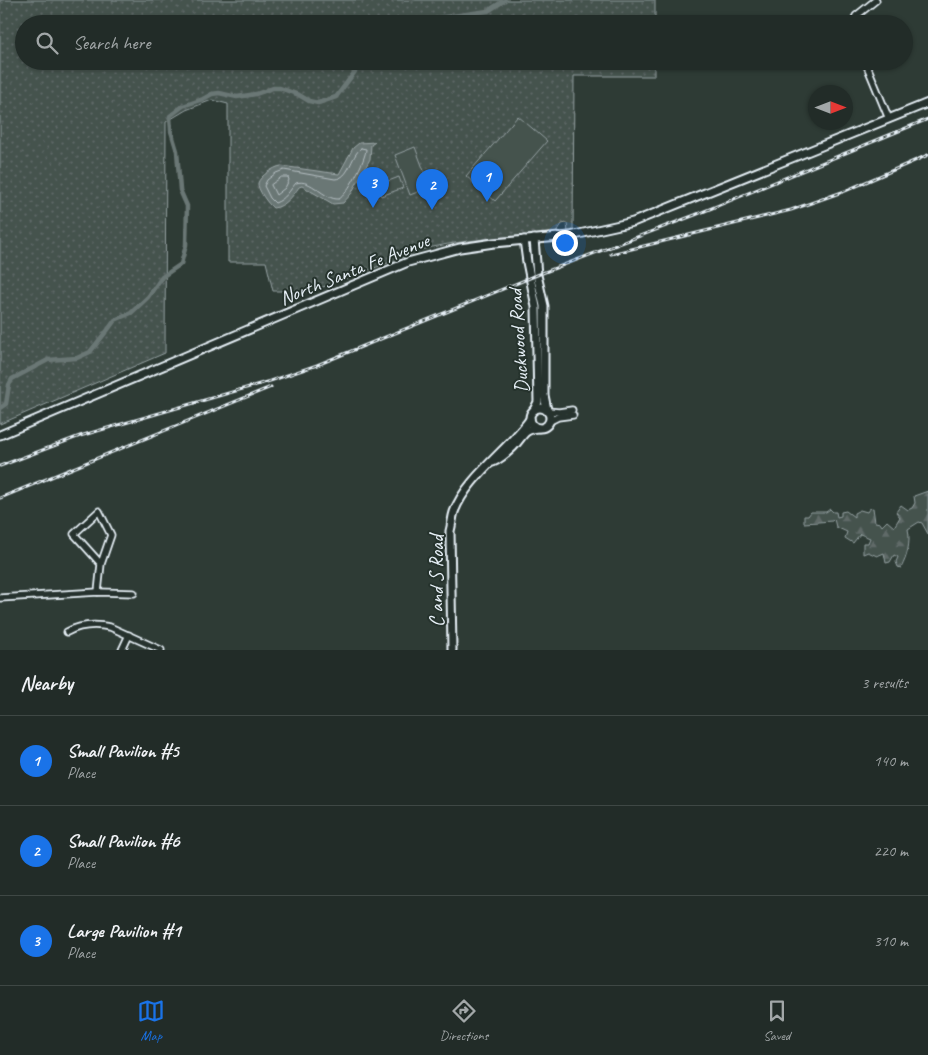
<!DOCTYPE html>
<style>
:root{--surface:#222c28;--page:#2a3430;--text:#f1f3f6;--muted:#a2a7a8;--line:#3f4845;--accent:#1a73e8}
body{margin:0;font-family:Caveat,sans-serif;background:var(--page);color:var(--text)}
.compass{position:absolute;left:808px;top:85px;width:45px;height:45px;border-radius:50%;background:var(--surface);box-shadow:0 1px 4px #0004;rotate:90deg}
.you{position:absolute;left:564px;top:242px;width:18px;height:18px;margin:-12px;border:4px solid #fff;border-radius:50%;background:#1a73e8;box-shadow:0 0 0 8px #1a73e833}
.badge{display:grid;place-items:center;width:32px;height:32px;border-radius:50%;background:var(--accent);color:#fff;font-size:16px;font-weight:700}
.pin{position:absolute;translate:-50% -41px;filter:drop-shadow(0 1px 2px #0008)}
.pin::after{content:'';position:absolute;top:26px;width:18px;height:15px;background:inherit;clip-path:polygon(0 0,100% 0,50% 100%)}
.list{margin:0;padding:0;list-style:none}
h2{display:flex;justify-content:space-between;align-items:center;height:65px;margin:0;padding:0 20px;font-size:21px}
h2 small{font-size:16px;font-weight:400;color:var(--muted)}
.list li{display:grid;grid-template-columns:32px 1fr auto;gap:15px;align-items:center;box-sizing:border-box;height:90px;padding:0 20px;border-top:1px solid var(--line)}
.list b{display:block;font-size:19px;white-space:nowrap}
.list p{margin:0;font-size:16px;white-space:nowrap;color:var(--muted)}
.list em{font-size:16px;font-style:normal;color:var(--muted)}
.icon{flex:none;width:28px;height:28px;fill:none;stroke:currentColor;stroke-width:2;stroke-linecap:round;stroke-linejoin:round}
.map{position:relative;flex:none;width:928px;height:650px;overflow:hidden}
.search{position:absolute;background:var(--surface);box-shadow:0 1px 4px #0004;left:15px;right:15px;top:15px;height:55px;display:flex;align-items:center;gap:12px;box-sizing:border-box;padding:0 18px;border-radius:28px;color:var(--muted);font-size:19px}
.sheet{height:335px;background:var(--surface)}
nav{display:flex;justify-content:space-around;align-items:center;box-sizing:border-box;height:70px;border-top:1px solid var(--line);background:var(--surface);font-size:14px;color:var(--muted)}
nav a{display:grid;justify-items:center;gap:2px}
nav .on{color:var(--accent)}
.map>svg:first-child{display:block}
</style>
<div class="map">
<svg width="928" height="650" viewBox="0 0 928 650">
<defs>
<pattern id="forest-firs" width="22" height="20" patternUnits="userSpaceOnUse" patternTransform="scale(1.25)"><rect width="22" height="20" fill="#45524e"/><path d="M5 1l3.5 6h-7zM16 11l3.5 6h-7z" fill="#606b68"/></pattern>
<pattern id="park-dots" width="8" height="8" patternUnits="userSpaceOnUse" patternTransform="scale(1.25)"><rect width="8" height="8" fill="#45524e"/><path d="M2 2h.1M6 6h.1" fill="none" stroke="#606b68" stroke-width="1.8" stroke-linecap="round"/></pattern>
</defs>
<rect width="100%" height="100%" fill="#2e3b35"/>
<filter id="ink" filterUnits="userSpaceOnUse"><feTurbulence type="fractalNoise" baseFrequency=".02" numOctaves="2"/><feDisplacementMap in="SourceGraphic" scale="10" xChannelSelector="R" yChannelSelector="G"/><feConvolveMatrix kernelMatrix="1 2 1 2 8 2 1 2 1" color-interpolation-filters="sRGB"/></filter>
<g filter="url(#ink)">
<path fill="url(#forest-firs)" stroke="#96a2a3" d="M 928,491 L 928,534 L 922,523 L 919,522 L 908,529 C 911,542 907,557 901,568 L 898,567 L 896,562 L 898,557 L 894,555 L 890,562 L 886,563 L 884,553 L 877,556 L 868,552 L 863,554 L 863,543 L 868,543 L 870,538 L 860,534 L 853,543 L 845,538 L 847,532 L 836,527 L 834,519 L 832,521 L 804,523 L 804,516 L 808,516 L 811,512 L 826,512 L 830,509 L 833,512 L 836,512 L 837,517 L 841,516 L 841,512 L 846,511 L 854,517 L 854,513 L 860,510 L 867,512 L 869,509 L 873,508 L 875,522 L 880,523 L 882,526 L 887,521 L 894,527 L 900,517 L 896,512 L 901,505 L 908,510 L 912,508 L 915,503 L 914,496 Z"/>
<path fill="url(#park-dots)" stroke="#96a2a3" d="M 0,0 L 655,0 L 655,24 L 24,24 L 24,61 L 654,61 L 654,76 L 574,76 L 573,232 L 568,233 L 567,223 L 562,224 L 556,233 C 507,237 459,239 412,252 L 412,254 L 312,291 L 273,291 L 266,262 L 228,262 L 228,104 L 212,100 L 186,110 L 166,122 L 165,353 L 0,424 Z"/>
<g fill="#45524e" stroke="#96a2a3">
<polygon points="518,116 547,141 495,201 466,176"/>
<polygon points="415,147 430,187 410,195 395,155"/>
<polygon points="399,177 403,188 381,196 378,185"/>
</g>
<path fill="#6b7775" stroke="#9da8a9" d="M 375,142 L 371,145 L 370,159 L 351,194 L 343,203 L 333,204 L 302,186 L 299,187 C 293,196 285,207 273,208 C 268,204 257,189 258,183 C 260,176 274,167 281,166 L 339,174 L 353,148 L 359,143 Z"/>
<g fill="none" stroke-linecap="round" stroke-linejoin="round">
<g stroke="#b6c0c4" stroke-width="1">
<path d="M 361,148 L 366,149 C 366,159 347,195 339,199 C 323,200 312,178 296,183 C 289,191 286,199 275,203 L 270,198 L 264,186 L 267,180 L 276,173 L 284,170 L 335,179 C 350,178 350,157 361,148 Z"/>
<polygon points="282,177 288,177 289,180 285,188 276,195 271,185"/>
</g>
<g stroke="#6b7775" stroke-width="4.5">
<polyline points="422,24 438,18 488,11 505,0"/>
<polyline points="107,331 115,320 131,313 148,297 162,277 181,264 186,245 187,206 180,190 177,151 171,131 170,116 183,106 203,99 212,94 219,93 237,97 256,94 273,88 280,88 299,95 309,101 318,103 336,97 363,61"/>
<polyline points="0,408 6,404 9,385 12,379 48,360 77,358 90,352 105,333"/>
</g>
<g stroke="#e8f1f8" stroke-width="9">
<g id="minor">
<polyline points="852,24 856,16 876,0"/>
<polyline points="865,61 889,119"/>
<polyline points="548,411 559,412 572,410"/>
<polyline points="550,421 558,417 573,415"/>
<polyline points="98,592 101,564 74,534 99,511 111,535 101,564"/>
<polyline points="0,598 98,592 134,593"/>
<path d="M 67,632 C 80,625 95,624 110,627 L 161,650"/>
<polyline points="122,650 129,635"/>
</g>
</g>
<g stroke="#e8f1f8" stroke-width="11">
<g id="major">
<polyline points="534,239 537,275 544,306 544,395 547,410"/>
<polyline points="524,240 527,262 536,307 538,402 534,410"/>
<circle cx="540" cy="418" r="10"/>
<polyline points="0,435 408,262 460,248 494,243 570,236 633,222 928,103"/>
<path d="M 493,462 C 500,459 507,453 513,447 C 522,438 524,428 538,428"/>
<path d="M 452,650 L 450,531 C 452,524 452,518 454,512 C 466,478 510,448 530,419"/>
</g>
</g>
<use href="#minor" stroke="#26332d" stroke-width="5.5"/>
<use href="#major" stroke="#26332d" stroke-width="7"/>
<g stroke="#e8f1f8" stroke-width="3">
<g id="rail">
<polyline points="611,254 791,210 845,191 928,155"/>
<polyline points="0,466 80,436 270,381 317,365 537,275 695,215 928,119"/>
<polyline points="0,498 271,387"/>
</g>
</g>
<use href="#rail" stroke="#26332d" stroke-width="1" stroke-dasharray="4" stroke-linecap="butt"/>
</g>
</g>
<g text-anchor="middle" stroke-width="4" stroke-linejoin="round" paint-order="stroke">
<g font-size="20" fill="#e8f1f8" stroke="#26332d">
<text transform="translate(354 269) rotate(-22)" y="7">North Santa Fe Avenue</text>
<text transform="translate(518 341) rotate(-94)" y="7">Duckwood Road</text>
<text transform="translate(436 581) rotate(-90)" y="7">C and S Road</text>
</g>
</g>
</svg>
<svg class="compass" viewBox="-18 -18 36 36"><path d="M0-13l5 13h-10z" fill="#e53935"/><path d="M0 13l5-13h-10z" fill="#a2a7a8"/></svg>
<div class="you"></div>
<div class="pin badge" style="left:487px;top:202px">1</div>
<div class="pin badge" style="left:432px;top:210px">2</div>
<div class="pin badge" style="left:373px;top:208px">3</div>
<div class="search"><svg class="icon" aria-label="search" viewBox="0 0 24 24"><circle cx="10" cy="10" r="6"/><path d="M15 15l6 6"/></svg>Search here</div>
</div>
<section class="sheet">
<h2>Nearby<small>3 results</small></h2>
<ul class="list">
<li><span class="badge">1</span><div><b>Small Pavilion #5</b><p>Place</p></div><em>140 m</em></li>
<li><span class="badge">2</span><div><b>Small Pavilion #6</b><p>Place</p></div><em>220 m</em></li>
<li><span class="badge">3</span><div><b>Large Pavilion #1</b><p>Place</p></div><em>310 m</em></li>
</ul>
</section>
<nav>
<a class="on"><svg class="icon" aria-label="map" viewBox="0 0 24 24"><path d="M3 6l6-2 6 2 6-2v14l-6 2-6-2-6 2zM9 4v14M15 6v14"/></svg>Map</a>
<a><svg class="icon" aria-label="directions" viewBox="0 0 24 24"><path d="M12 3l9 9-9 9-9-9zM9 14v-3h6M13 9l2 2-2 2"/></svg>Directions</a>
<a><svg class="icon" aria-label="saved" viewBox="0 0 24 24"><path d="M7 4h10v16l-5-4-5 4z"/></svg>Saved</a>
</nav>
